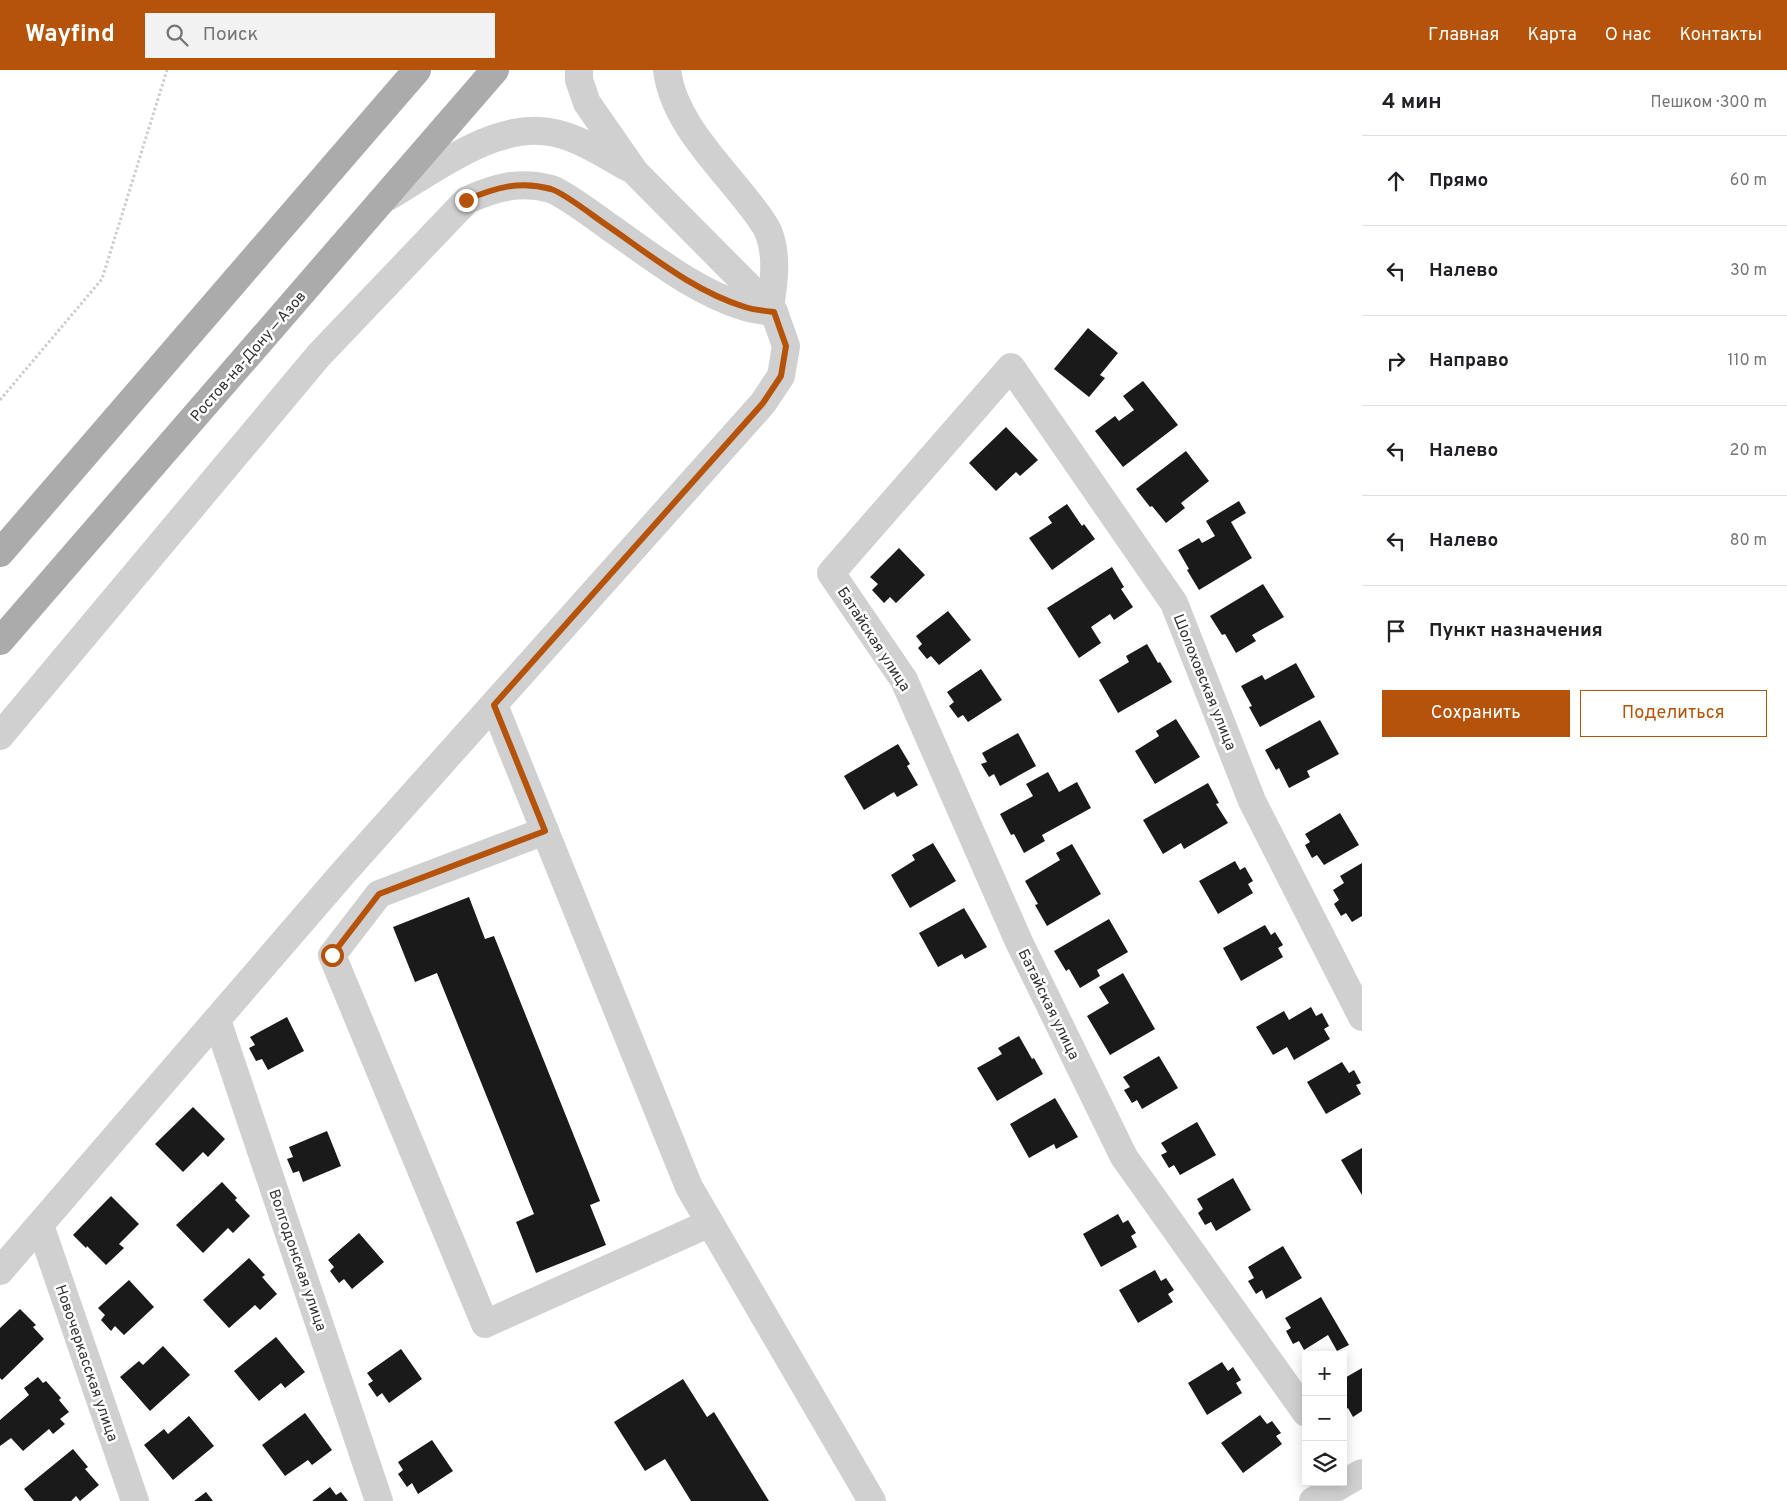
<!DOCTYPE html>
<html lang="ru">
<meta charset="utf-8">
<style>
:root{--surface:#fff;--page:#f2f2f2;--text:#202124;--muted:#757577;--line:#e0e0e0;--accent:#b45309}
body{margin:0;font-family:Overpass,sans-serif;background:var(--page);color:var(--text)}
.controls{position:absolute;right:15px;bottom:15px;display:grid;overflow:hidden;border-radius:0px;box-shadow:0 2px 12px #0003}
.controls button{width:45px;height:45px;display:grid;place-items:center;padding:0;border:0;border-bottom:1px solid var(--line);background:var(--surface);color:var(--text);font:25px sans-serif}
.stop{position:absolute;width:15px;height:15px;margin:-11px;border:4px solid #b45309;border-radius:50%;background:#fff}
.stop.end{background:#b45309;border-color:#fff;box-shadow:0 1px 5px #0008}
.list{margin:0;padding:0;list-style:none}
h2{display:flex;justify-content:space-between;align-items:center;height:65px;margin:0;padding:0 20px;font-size:21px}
h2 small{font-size:16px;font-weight:400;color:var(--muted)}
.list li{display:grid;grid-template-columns:32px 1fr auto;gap:15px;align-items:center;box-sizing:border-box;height:90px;padding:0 20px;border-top:1px solid var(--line)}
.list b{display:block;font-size:19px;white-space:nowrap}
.list em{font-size:16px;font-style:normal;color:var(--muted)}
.actions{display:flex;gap:10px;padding:15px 20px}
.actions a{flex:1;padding:11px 0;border:1px solid var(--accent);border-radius:0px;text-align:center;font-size:18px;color:var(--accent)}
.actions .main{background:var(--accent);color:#fff}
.icon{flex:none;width:28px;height:28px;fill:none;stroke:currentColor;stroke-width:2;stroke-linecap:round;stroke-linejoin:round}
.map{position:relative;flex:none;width:1362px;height:1431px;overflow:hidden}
header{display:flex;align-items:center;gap:30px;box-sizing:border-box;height:70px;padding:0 25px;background:var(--accent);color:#fff}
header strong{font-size:24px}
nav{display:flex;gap:28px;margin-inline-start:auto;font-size:18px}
.search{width:350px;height:45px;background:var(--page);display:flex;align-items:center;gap:12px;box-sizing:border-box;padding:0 18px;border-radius:0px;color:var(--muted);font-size:19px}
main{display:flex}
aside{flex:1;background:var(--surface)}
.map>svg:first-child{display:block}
</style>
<header>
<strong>Wayfind</strong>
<div class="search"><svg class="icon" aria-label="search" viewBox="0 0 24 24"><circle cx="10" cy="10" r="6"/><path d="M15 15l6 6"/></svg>Поиск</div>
<nav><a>Главная</a><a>Карта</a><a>О нас</a><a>Контакты</a></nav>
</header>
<main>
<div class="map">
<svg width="1362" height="1431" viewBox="0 0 1362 1431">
<rect width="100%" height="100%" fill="#fff"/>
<g fill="#1a1a1a">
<polygon points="1088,258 1118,283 1100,305 1105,308 1089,327 1054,299"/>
<polygon points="1143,311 1178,355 1123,397 1095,361 1115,346 1119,351 1134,340 1123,326"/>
<polygon points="1006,357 1038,390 1020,406 1016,402 996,421 969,393"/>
<polygon points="1186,381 1209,411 1181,433 1185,438 1166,453 1152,436 1150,437 1136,419"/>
<polygon points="1239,431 1246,443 1231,452 1252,488 1199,520 1187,500 1189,499 1178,480 1199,468 1202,473 1215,466 1206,451"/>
<polygon points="1067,434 1082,456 1084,454 1095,469 1052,500 1029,468 1052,453 1048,447"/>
<polygon points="899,478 925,505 896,533 890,527 884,533 872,520 878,514 870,507"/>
<polygon points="1112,497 1124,517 1121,519 1133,537 1114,550 1110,544 1091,557 1101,573 1079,588 1047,538"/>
<polygon points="1263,514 1284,547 1252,565 1256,571 1236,583 1225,564 1222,565 1210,546"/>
<polygon points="948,541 971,570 939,595 931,586 927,589 918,578 922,574 916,566"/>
<polygon points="1147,574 1158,593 1160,592 1172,612 1118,643 1099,610 1129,592 1126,586"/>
<polygon points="1296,593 1315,627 1260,657 1249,637 1252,636 1241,616 1262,605 1265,610"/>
<polygon points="981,599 1002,630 968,652 963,645 958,648 949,636 954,632 947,622"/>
<polygon points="1176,649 1200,687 1155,714 1135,681 1159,666 1156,661"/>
<polygon points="1320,650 1339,684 1307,701 1310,707 1289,718 1279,698 1276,700 1265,680"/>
<polygon points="1018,663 1036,696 1000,716 994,704 989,707 981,694 987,692 982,683"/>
<polygon points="898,674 910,694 907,696 918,715 897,727 894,722 864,740 844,706"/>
<polygon points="1048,702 1059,722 1077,712 1091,738 1042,765 1045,771 1024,783 1014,764 1011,765 1000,744 1033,726 1026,714"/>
<polygon points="1208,713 1219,733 1216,734 1228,753 1184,779 1181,773 1163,784 1143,750"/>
<polygon points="1340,743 1359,775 1324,795 1317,785 1312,788 1305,775 1310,772 1305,764"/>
<polygon points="933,773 956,811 910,838 891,805 915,790 912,785"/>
<polygon points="1072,774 1101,824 1047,856 1035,835 1038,834 1025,811 1060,790 1056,783"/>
<polygon points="1235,791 1240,800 1245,797 1253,811 1248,814 1253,823 1218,844 1199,811"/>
<polygon points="1362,793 1362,846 1352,852 1346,843 1341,846 1334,834 1339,830 1333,820 1344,813 1340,806"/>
<polygon points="469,827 485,869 494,866 600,1131 590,1135 606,1175 536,1203 516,1152 534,1144 437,903 415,912 393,857"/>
<polygon points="964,838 987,877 965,889 962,884 938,897 919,863"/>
<polygon points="1109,849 1128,882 1097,900 1100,906 1080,918 1069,899 1066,901 1054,881"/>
<polygon points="1265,855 1271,865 1275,862 1283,875 1278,878 1283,887 1241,911 1223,878"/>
<polygon points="1123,903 1155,959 1110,985 1087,946 1109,933 1099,917"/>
<polygon points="1311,937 1316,946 1322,943 1329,956 1324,959 1330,969 1294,990 1287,977 1273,985 1256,957 1284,941 1289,950"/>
<polygon points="287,947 304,981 268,1000 262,989 256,991 249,978 255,975 250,967"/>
<polygon points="1019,966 1032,989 1034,988 1043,1004 997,1031 977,998 1002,984 998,978"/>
<polygon points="1159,986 1178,1018 1142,1039 1137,1030 1132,1033 1124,1020 1130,1017 1123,1007"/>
<polygon points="1342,992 1349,1003 1354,1000 1361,1013 1356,1015 1361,1024 1326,1044 1307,1012"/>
<polygon points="1055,1028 1078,1067 1056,1079 1054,1074 1029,1088 1010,1054"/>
<polygon points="193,1037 225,1069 208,1087 203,1082 183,1102 155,1074"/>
<polygon points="1197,1052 1216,1085 1180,1105 1174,1095 1169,1098 1161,1085 1167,1082 1161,1073"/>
<polygon points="327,1061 341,1096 303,1112 299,1101 293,1103 287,1089 293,1087 289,1077"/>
<polygon points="1362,1078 1362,1125 1341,1090"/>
<polygon points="1233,1108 1251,1140 1216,1161 1211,1152 1205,1155 1198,1143 1203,1139 1197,1129"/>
<polygon points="222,1112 237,1128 235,1130 250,1146 233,1163 228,1158 203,1183 176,1155"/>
<polygon points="111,1126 139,1154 119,1174 124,1178 106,1195 87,1176 86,1178 73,1165"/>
<polygon points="1118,1144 1123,1153 1128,1150 1136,1163 1131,1166 1137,1177 1101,1197 1083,1164"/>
<polygon points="359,1163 384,1192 352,1219 344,1209 339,1213 330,1201 334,1197 328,1190"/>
<polygon points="1283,1176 1302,1208 1266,1229 1262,1220 1256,1224 1248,1211 1254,1208 1248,1197"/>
<polygon points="249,1188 265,1205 262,1207 277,1224 260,1240 255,1235 229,1258 203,1230"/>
<polygon points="1155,1200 1161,1211 1166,1208 1174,1220 1168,1224 1173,1232 1138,1253 1119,1220"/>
<polygon points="129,1210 154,1237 124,1265 115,1256 111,1261 101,1250 105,1245 98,1238"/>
<polygon points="1321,1227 1349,1275 1337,1281 1328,1265 1304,1280 1299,1271 1293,1274 1286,1261 1291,1258 1285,1248"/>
<polygon points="20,1239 36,1255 33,1257 44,1269 2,1310 0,1308 0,1258"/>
<polygon points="276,1267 305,1302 285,1318 281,1313 259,1331 234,1301"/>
<polygon points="163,1276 190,1305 150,1341 120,1307 139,1291 143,1295"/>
<polygon points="401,1279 422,1309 389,1333 382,1323 377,1327 368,1314 373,1311 367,1303"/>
<polygon points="1222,1292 1228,1301 1233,1297 1241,1310 1236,1313 1242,1323 1207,1345 1188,1313"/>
<polygon points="1362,1298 1362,1341 1353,1347 1348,1338 1343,1341 1343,1309"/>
<polygon points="38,1307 43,1313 46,1311 61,1328 59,1330 69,1342 60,1349 65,1354 53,1364 49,1359 23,1381 11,1368 0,1376 0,1350 29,1325 24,1318"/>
<polygon points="683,1309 707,1347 714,1342 769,1431 691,1431 665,1389 645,1401 614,1352"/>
<polygon points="305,1343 332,1380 312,1395 308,1390 285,1406 262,1375"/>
<polygon points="1260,1345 1267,1354 1272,1351 1281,1363 1276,1366 1282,1374 1243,1403 1221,1373"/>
<polygon points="189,1346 214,1376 173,1410 144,1375 164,1359 168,1364"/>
<polygon points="432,1370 453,1401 418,1424 412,1413 407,1417 398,1404 403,1400 398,1392"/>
<polygon points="73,1379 88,1397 85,1399 99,1415 80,1431 76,1426 71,1431 34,1431 24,1419"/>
<polygon points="330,1417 336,1425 341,1422 348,1431 312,1431"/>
<polygon points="206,1422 213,1431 194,1431"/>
</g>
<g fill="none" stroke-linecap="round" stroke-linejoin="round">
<polyline stroke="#cdcdcd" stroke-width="3" stroke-dasharray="2.5 2.5" stroke-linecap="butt" points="0,330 102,209 167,0"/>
<g stroke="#d0d0d0" stroke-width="28">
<path d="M 667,0 C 673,49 714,89 744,127 C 752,137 762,149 768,161 C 778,185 774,213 770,237"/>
<path d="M 388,127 C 434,100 499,49 555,63 C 581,69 604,84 627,97"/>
<polyline points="494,635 689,1117 872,1431"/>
<path d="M 0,666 L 319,285 L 467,130 C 495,118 519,110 551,119 C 565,124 594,146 608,156 C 651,186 694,221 745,237 C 754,240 765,241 774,242"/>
<polyline points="545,761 379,824 332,885 485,1254 710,1153"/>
<polyline points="217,950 379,1431"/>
<polyline points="40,1155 135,1431"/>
<polyline points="0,1201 344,802 763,333 781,306 786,276 774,242 635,102 587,33 579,10 579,0"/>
<polyline points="1306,1343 1124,1087 1019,872 904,610 831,503 1011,297 1174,533 1252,731 1362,947"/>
<polyline points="1313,1431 1362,1403"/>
</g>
<g stroke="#ababab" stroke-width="28">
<polyline points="0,483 417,0"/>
<polyline points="0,571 495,0"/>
</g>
</g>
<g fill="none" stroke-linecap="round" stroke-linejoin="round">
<path stroke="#b45309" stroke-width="6" d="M 332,885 L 379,824 L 545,761 L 494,635 L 763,333 L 781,306 L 786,276 L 774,242 C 765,241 754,240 745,237 C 693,221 649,184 605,154 C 592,145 564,123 551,119 C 519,110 495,118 466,130"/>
</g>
<g text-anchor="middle" stroke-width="5" stroke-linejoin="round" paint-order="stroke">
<g font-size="15" fill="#333" stroke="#fff">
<text transform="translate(248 286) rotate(-49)" y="5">Ростов-на-Дону — Азов</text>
<text transform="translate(874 569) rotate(57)" y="5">Батайская улица</text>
<text transform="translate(1205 612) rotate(68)" y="5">Шолоховская улица</text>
<text transform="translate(1049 934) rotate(64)" y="5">Батайская улица</text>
<text transform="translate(298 1190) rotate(71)" y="5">Волгодонская улица</text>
<text transform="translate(87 1293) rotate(71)" y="5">Новочеркасская улица</text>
</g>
</g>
</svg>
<div class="controls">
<button>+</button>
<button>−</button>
<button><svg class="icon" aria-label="layers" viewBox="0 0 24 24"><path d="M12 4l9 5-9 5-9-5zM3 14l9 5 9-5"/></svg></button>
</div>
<div class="stop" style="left:332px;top:885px"></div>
<div class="stop end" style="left:466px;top:130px"></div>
</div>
<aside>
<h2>4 мин<small>Пешком · 300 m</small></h2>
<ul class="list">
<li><svg class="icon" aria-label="ahead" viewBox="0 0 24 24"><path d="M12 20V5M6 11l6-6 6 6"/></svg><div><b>Прямо</b></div><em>60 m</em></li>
<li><svg class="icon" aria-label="left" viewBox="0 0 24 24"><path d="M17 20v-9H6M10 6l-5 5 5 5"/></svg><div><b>Налево</b></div><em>30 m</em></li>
<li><svg class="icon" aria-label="right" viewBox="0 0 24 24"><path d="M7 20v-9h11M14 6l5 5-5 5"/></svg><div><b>Направо</b></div><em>110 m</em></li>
<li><svg class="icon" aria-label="left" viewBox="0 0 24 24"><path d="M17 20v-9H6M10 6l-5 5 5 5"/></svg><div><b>Налево</b></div><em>20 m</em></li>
<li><svg class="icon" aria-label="left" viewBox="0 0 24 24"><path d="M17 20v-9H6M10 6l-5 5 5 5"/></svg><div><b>Налево</b></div><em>80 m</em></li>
<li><svg class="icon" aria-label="arrive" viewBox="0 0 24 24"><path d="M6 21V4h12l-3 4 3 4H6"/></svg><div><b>Пункт назначения</b></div></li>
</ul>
<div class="actions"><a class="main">Сохранить</a><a>Поделиться</a></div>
</aside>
</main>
